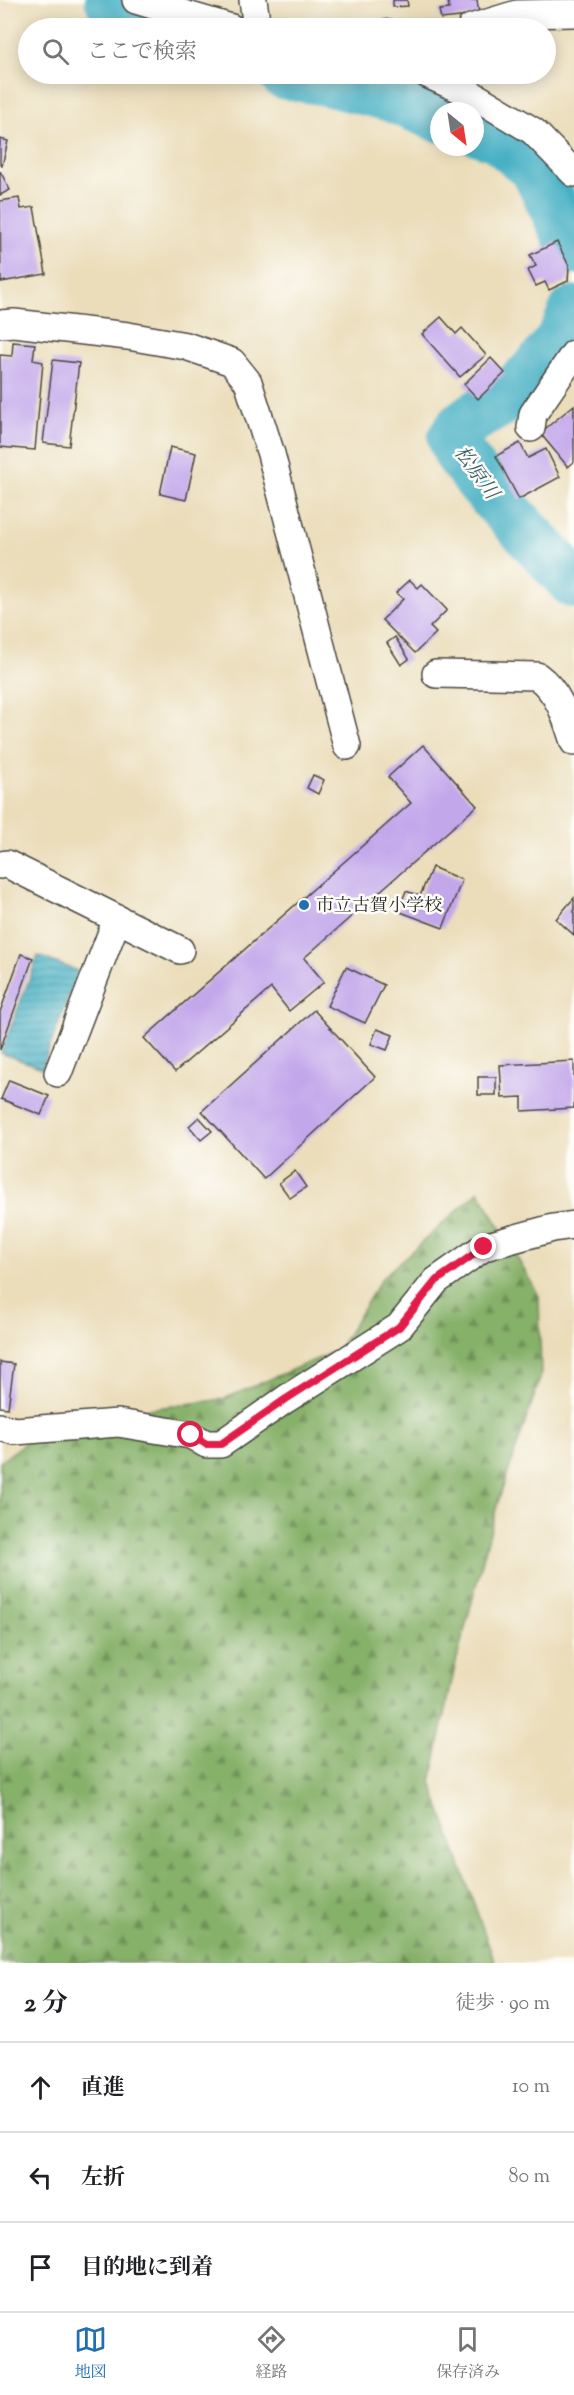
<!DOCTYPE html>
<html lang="ja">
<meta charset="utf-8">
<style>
:root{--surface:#fff;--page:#f6f6f6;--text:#202124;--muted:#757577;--line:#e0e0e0;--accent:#1f6fb2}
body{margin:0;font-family:"Sorts Mill Goudy","Noto Serif JP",serif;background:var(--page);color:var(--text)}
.compass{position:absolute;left:430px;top:102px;width:54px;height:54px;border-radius:50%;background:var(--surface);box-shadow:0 3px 15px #0003;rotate:150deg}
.stop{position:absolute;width:18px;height:18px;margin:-14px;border:4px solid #e11d48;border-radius:50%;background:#fff}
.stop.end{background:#e11d48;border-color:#fff;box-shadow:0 2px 6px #0008}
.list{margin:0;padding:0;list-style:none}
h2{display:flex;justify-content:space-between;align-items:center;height:78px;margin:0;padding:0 24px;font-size:26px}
h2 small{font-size:20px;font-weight:400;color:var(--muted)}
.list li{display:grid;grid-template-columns:39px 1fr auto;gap:18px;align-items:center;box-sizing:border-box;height:90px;padding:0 24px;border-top:2px solid var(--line)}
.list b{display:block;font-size:22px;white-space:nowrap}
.list em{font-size:20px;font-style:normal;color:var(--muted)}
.icon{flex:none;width:33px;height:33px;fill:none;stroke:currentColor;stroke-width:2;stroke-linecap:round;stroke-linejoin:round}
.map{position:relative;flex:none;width:574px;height:1963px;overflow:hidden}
.search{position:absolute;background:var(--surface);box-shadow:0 3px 15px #0003;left:18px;right:18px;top:18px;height:66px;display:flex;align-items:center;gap:15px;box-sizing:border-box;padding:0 21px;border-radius:33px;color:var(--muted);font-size:22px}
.sheet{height:348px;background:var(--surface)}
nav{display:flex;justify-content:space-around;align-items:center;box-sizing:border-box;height:84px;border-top:2px solid var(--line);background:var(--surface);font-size:16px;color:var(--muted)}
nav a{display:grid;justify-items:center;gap:3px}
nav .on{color:var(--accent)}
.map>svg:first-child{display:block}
</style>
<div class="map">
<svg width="574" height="1963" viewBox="0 0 574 1963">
<defs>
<pattern id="forest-firs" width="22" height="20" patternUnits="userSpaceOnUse" patternTransform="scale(1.5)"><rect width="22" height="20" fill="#86b169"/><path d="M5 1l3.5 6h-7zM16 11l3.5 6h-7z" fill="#6e9057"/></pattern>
<pattern id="water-rules" width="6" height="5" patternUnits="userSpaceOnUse" patternTransform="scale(1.5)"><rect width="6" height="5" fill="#46b0c5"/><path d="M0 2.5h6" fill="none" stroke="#3b8fa0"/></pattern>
</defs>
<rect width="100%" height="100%" fill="#fdfcf7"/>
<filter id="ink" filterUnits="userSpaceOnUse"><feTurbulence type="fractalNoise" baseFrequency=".0167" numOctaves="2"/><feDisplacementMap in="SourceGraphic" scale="12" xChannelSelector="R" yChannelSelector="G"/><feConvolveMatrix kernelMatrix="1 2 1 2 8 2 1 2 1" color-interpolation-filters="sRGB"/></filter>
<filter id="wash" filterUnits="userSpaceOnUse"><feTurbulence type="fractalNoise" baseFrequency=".008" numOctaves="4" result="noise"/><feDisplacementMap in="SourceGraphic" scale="24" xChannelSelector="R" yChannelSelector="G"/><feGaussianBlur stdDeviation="1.35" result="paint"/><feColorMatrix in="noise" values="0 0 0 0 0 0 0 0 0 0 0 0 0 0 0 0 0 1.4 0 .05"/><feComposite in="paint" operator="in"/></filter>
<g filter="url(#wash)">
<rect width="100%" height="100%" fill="#ebddba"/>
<polygon fill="url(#forest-firs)" stroke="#586e4a" stroke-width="1.5" points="479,1191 539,1296 541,1376 498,1502 455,1666 431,1782 495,1963 0,1963 0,1462 52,1422 224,1399 338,1350 382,1278"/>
<polygon fill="url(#water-rules)" stroke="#386e78" stroke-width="1.5" points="38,956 78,971 42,1068 1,1053"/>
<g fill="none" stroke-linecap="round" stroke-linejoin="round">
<g stroke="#46b0c5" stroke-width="51">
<polyline points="110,0 130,28"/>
<polyline points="284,74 324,80 389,96 439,117"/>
<polyline points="475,129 498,137 536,170 574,249"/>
<path d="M 574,311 C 570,320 567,329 562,337 C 548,360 525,382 504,399 C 487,413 462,417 453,439 L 458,452 L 486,489 L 574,583"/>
</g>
</g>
<g id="blocks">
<g fill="#c3a7eb">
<polygon points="393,0 407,0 408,6 393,7"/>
<polygon points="448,0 477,0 479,15 441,19 439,10 449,9"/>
<polygon points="392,19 392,28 379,28 379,20"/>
<polygon points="0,139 8,141 2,166 0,165"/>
<polygon points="0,171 10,190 0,195"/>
<polygon points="19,198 21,209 34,207 46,274 1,282 0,201"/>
<polygon points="557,242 569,266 568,281 549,290 545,282 536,286 528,270 536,266 530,255"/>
<polygon points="441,317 456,334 462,328 486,355 460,377 422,334"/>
<polygon points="13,342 35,344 33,360 43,362 35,450 0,447 0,355 12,356"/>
<polygon points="491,358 505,373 478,399 464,384"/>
<polygon points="53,360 79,363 69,446 43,443"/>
<polygon points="574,405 574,462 568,467 540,433"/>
<polygon points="520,443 528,458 546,449 560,477 519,499 496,456"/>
<polygon points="170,447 196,453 186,500 160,494"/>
<polygon points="410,580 418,588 422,584 447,610 430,627 436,633 415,653 382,620 403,599 396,593"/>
<polygon points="395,637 409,659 401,665 387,643"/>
<polygon points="423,745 477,806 304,958 324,982 289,1011 271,988 175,1072 144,1038 411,803 388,777"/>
<polygon points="313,775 324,780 318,794 307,788"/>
<polygon points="432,867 462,880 443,928 398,911 406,891 420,896"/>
<polygon points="574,898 574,935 556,919"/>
<polygon points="21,954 33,958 0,1050 0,1012"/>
<polygon points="346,967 384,985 365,1023 327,1006"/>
<polygon points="314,1010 375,1077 264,1179 202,1111"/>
<polygon points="377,1029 393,1035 387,1050 371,1044"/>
<polygon points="574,1061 574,1108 522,1111 522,1097 502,1098 500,1065"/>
<rect x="478" y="1077" width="18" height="18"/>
<polygon points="9,1080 49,1096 41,1115 1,1099"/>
<polygon points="199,1117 212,1131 201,1140 189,1126"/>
<polygon points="295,1171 306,1187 290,1198 279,1183"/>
<polygon points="0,1362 14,1364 8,1408 0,1407"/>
</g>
</g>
</g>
<g filter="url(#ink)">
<use href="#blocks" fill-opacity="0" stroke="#484640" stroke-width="1.5"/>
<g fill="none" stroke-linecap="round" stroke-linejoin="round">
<g stroke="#484640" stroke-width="30">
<g id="minor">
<polyline points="136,0 231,28"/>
<polyline points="253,0 257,28"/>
<polyline points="471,28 517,14 574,13"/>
<polyline points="427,74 473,95 533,131 574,173"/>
<polyline points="0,324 14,323 128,336 186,346 232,362 248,382 271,454 347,746"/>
<polyline points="531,428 533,414 574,354"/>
<path d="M 436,674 L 537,676 C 559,692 566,717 574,742"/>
<polyline points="0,865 7,864 180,950"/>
<polyline points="58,1073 117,919"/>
<polyline points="0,1427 15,1431 118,1423 191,1435 206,1444 221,1444 286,1399 399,1327 436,1281 484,1247 553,1228 574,1225"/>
</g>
</g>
<use href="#minor" stroke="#fff" stroke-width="27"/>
</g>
</g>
<g fill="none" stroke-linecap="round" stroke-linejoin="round" filter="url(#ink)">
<polyline stroke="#e11d48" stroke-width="8" points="191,1435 206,1444 221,1444 286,1399 399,1327 436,1281 484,1247"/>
</g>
<circle fill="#1f6fb2" stroke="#fdfcf7" stroke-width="2" cx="304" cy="905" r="6"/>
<g text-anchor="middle" stroke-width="5" stroke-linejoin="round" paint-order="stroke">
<g font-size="18" fill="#2b2b2b" stroke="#fdfcf7" text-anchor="start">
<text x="316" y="911">市立古賀小学校</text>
</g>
<g font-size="20" font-style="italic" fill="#366069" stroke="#fdfcf7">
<text transform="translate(477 472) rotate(54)" y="7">松原川</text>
</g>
</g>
</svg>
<svg class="compass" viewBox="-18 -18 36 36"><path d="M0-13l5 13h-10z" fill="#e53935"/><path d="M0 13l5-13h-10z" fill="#757577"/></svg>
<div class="stop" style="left:191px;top:1435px"></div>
<div class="stop end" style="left:484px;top:1247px"></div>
<div class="search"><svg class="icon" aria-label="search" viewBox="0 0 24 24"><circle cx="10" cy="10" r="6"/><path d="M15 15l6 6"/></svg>ここで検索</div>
</div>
<section class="sheet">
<h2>2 分<small>徒歩 · 90 m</small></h2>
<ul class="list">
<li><svg class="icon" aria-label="ahead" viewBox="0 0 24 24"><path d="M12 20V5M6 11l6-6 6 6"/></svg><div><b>直進</b></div><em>10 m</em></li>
<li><svg class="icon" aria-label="left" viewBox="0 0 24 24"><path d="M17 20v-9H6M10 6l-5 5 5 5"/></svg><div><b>左折</b></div><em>80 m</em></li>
<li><svg class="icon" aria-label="arrive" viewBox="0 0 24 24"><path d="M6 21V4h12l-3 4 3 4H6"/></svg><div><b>目的地に到着</b></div></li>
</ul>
</section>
<nav>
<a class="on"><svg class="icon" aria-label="map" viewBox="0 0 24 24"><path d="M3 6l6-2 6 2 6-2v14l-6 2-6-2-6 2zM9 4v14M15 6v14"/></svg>地図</a>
<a><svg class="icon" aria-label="directions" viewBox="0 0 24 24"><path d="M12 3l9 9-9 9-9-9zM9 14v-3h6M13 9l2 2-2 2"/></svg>経路</a>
<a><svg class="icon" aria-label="saved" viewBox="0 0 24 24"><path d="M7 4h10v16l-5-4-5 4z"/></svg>保存済み</a>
</nav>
